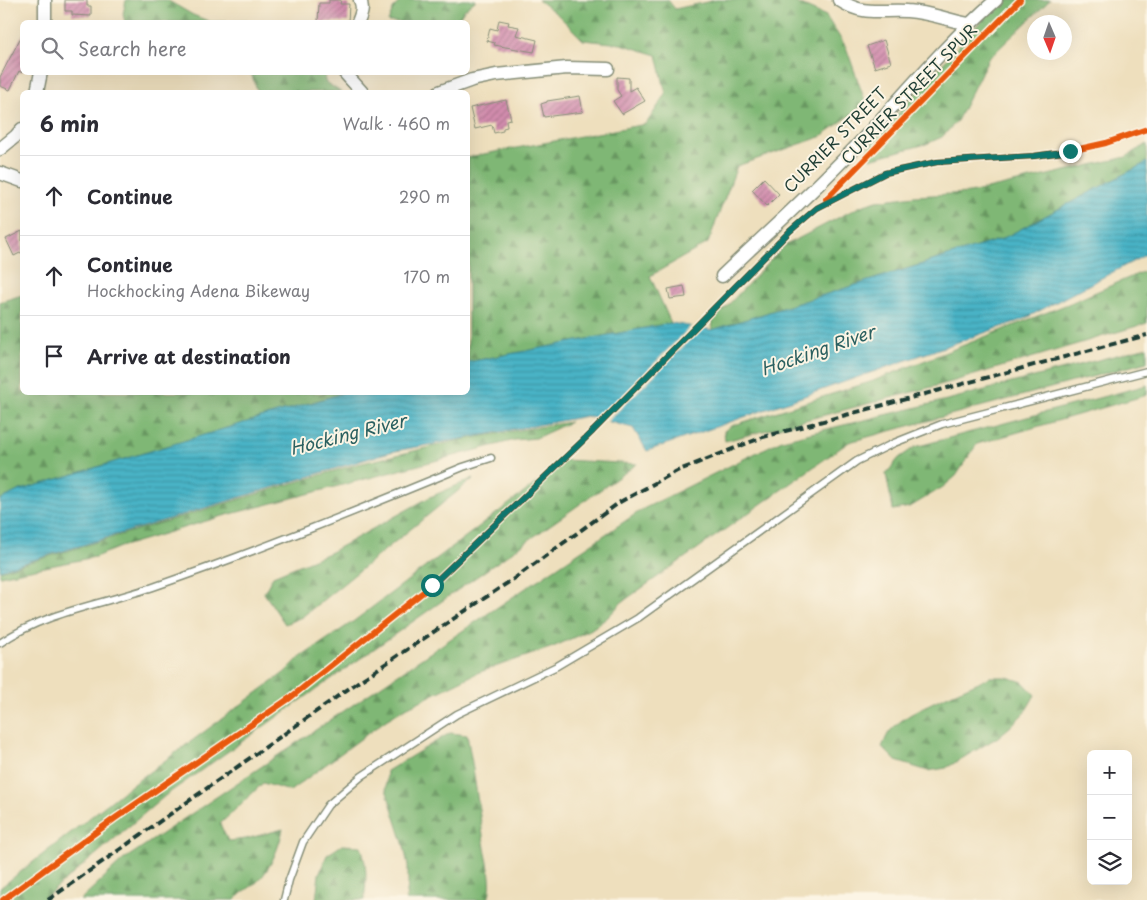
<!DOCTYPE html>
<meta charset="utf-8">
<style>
:root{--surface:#fff;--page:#f7f7f7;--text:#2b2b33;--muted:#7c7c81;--line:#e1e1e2}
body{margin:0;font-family:"Playpen Sans",sans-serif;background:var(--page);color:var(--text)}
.controls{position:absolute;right:15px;bottom:15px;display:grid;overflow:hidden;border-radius:8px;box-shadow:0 5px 20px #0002}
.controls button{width:45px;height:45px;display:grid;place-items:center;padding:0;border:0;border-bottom:1px solid var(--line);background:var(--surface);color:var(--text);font:25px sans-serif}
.compass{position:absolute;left:1027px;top:15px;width:45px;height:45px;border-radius:50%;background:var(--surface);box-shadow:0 5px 20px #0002;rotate:178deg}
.stop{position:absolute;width:15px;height:15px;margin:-11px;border:4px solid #0f766e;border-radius:50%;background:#fff}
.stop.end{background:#0f766e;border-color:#fff;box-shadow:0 1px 5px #0008}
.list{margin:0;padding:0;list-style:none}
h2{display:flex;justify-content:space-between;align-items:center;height:65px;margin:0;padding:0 20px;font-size:21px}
h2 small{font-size:16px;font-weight:400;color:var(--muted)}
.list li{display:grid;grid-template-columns:32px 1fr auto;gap:15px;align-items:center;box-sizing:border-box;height:80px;padding:0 20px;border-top:1px solid var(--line)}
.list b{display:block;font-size:19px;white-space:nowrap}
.list p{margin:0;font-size:16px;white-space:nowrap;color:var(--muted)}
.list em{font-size:16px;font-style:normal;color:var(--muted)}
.icon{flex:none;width:28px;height:28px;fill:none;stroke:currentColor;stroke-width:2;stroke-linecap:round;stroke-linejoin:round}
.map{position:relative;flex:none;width:1147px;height:900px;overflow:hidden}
.search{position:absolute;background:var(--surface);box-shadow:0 5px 20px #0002;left:20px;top:20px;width:450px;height:55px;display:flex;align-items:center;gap:12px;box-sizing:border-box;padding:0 18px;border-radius:8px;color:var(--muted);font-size:19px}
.panel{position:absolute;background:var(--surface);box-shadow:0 5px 20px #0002;left:20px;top:90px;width:450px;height:305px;border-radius:8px}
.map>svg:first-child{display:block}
</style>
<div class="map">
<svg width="1147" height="900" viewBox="0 0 1147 900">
<defs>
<pattern id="forest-firs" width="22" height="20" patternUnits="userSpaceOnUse" patternTransform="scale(1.25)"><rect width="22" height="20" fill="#7fb774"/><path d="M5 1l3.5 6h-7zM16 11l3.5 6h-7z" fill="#679660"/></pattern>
<pattern id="water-rules" width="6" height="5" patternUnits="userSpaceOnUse" patternTransform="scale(1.25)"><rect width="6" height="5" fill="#48b3c6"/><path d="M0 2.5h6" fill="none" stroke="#3b93a2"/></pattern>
<pattern id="building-hatch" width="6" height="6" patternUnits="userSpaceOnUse" patternTransform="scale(1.25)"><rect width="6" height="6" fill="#d28cad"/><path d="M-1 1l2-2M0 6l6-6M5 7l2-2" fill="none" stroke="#aa748e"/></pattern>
</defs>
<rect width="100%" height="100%" fill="#fcf5e5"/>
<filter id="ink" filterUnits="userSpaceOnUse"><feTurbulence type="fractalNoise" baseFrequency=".02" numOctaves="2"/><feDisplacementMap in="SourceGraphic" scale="10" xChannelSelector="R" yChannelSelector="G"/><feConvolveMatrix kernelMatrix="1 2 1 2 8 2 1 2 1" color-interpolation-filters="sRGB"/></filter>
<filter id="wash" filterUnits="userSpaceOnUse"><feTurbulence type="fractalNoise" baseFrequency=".0096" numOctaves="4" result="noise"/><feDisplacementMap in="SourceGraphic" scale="20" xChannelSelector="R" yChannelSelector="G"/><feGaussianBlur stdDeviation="1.12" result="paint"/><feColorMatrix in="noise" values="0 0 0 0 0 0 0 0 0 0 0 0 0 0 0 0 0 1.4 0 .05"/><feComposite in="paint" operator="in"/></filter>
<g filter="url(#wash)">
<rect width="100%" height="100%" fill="#eedfbd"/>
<g fill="url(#forest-firs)" stroke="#4f7a54">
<polygon points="126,0 167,0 193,15 211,22 248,21 251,22 125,22 123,14"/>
<polygon points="402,0 476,0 463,11 457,22 388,22 394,7"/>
<polygon points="538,0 668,0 675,9 716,0 790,0 826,16 846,47 866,104 820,137 737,166 708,243 650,276 671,323 468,362 468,157 646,124 666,94 657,55 621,44 583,40 557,14"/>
<polygon points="1000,0 1050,0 988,59 957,121 942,137 926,144 870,159 868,147"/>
<polygon points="251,73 324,73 325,82 341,92 258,92"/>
<polygon points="1147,144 1147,162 1002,239 712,330 713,321 784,246 861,206 877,201 914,196 970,193 1126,157"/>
<polygon points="1147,270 1147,323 951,382 725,441 724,431 731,426 873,381 1068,304"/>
<polygon points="22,295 22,392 343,393 18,491 0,500 0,302"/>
<path d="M 1147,347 L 1147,362 L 849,442 L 622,602 L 607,618 L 590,630 L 553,647 L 477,673 L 404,709 L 386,720 L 290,791 L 263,783 L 220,824 L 228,841 L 246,839 L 283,829 C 279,847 271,869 257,882 C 250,888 241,892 235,900 L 80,900 L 123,860 L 643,509 L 782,440 L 951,399 Z"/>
<polygon points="1147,385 1147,395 977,444 956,476 943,487 910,507 893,510 886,474 899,458 915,447"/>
<polygon points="570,422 536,438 515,440 223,516 120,547 95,557 0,576 0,571 354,465 465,439"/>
<polygon points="563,460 637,464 166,795 42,900 0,900 0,888 125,790 284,673 298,659 354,621 546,476"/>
<polygon points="474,478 302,617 285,624 264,593 273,576 331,552 430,497"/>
<path d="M 990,677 L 1007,677 L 1023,682 L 1035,695 L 1025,712 L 1011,726 L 998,737 L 946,768 L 928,771 L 896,761 L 882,747 C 885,741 887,734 891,730 C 911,708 962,690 990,677 Z"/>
<path d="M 450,733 L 467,735 C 474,770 478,806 484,842 C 487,862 494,881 488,900 L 406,900 L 408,884 L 408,866 L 404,846 L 386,789 L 387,771 Z"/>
<path d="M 342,845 L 361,846 C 367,865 367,880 364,900 L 316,900 L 319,874 L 327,855 Z"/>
</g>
<polygon fill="url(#water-rules)" stroke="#34787d" points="1147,162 1147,254 1024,319 647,451 633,428 587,416 390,452 0,570 0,500 18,491 343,393 468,392 468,362 671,323 712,330 1002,239"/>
<polygon fill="#eedfbd" points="693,324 704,326 606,423 598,421"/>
<g id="blocks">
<g fill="url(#building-hatch)">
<polygon points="65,0 87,0 87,6 91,6 91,16 72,15 72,11 65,11"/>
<polygon points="329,0 341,0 340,4 349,4 348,22 318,22 319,3 329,3"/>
<polygon points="499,20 509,22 508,25 519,27 516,35 537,40 534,52 494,45 495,43 487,41 490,28 497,30"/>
<polygon points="22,35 22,73 19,71 10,90 0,86 0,77"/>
<polygon points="884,40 891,63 875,68 867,46"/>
<polygon points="617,77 629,78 629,91 636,87 645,101 622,114 613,101 621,96 617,90"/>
<polygon points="580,96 583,112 544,117 541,104 547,102 547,101"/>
<polygon points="506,100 511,119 506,120 507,127 503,128 503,131 494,133 492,125 475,129 470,108"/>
<polygon points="764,178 779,194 767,206 752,190"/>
<polygon points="22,231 22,252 14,256 6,239"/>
<polygon points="684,286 686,297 670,299 668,289"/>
</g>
</g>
</g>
<g filter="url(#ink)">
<use href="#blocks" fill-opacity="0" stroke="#868e78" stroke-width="1"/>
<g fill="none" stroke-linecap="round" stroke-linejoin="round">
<g stroke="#868e78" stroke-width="9">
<g id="service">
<path d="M 0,643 C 47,611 104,604 156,586 C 260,550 361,509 463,467 L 491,458"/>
<polyline points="284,900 289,880 303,842 328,805 362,776 457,714 557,666 638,618 857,461 894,443 942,424 1147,371"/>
</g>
</g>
<g stroke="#868e78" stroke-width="15">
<g id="minor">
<polyline points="45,0 45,22"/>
<path d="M 839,0 C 865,17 880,9 907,11 C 928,12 948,20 968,24"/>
<path d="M 358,22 C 361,15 364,8 360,0"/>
<polyline points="344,72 362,92"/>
<polyline points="37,92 41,72"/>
<polyline points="439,92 472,80 496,75 567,68 608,69"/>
<polyline points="0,149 16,136 22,129"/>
<polyline points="0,173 22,181"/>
<path d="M 722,276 C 770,230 820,186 864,138 C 908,90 948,42 996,0"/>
</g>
</g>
<use href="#service" stroke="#fff" stroke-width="6"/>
<use href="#minor" stroke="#fff" stroke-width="12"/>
<polyline stroke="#1f3d34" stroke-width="4" stroke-dasharray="8 4" stroke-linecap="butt" points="48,900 358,682 515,578 620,502 677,471 763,437 1147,335"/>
<g stroke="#fcf5e5" stroke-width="9">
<g id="cycleway">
<polyline points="826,199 1020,0"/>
<polyline points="3,900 114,819 290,698 432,585 593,431 790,231 817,208 885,173 937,162 1034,156 1070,151 1106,143 1147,129"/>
</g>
</g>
<use href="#cycleway" stroke="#e8590c" stroke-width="6"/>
</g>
</g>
<g fill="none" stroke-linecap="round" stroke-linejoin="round" filter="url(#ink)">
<polyline stroke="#0f766e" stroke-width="6" points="432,585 593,431 790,231 817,208 885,173 937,162 1034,156 1070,151"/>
</g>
<g text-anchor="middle" stroke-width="4" stroke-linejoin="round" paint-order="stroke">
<g font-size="16" fill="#1f3d34" stroke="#fcf5e5">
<text transform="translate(909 94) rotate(-46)" y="6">CURRIER STREET SPUR</text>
<text transform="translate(835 140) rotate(-46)" y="6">CURRIER STREET</text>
</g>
<g font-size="18" font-style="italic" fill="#2b6060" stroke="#fcf5e5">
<text transform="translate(818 351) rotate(-19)" y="6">Hocking River</text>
<text transform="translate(348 435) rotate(-14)" y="6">Hocking River</text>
</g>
</g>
</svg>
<div class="controls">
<button>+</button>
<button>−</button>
<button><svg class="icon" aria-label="layers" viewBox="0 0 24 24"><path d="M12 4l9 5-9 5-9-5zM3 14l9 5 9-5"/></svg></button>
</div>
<svg class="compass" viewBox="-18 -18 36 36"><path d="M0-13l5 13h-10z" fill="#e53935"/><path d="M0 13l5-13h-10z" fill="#7c7c81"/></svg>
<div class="stop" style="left:432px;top:585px"></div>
<div class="stop end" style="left:1070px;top:151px"></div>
<div class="search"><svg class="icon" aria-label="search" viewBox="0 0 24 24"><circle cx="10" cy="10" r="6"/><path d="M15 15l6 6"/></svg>Search here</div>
<section class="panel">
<h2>6 min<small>Walk · 460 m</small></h2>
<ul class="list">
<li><svg class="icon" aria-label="ahead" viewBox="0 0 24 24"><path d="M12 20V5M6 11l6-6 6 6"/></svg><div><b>Continue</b></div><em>290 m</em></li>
<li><svg class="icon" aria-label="ahead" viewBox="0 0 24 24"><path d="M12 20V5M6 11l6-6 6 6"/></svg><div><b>Continue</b><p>Hockhocking Adena Bikeway</p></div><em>170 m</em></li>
<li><svg class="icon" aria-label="arrive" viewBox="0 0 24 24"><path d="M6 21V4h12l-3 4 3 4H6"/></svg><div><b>Arrive at destination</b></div></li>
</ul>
</section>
</div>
